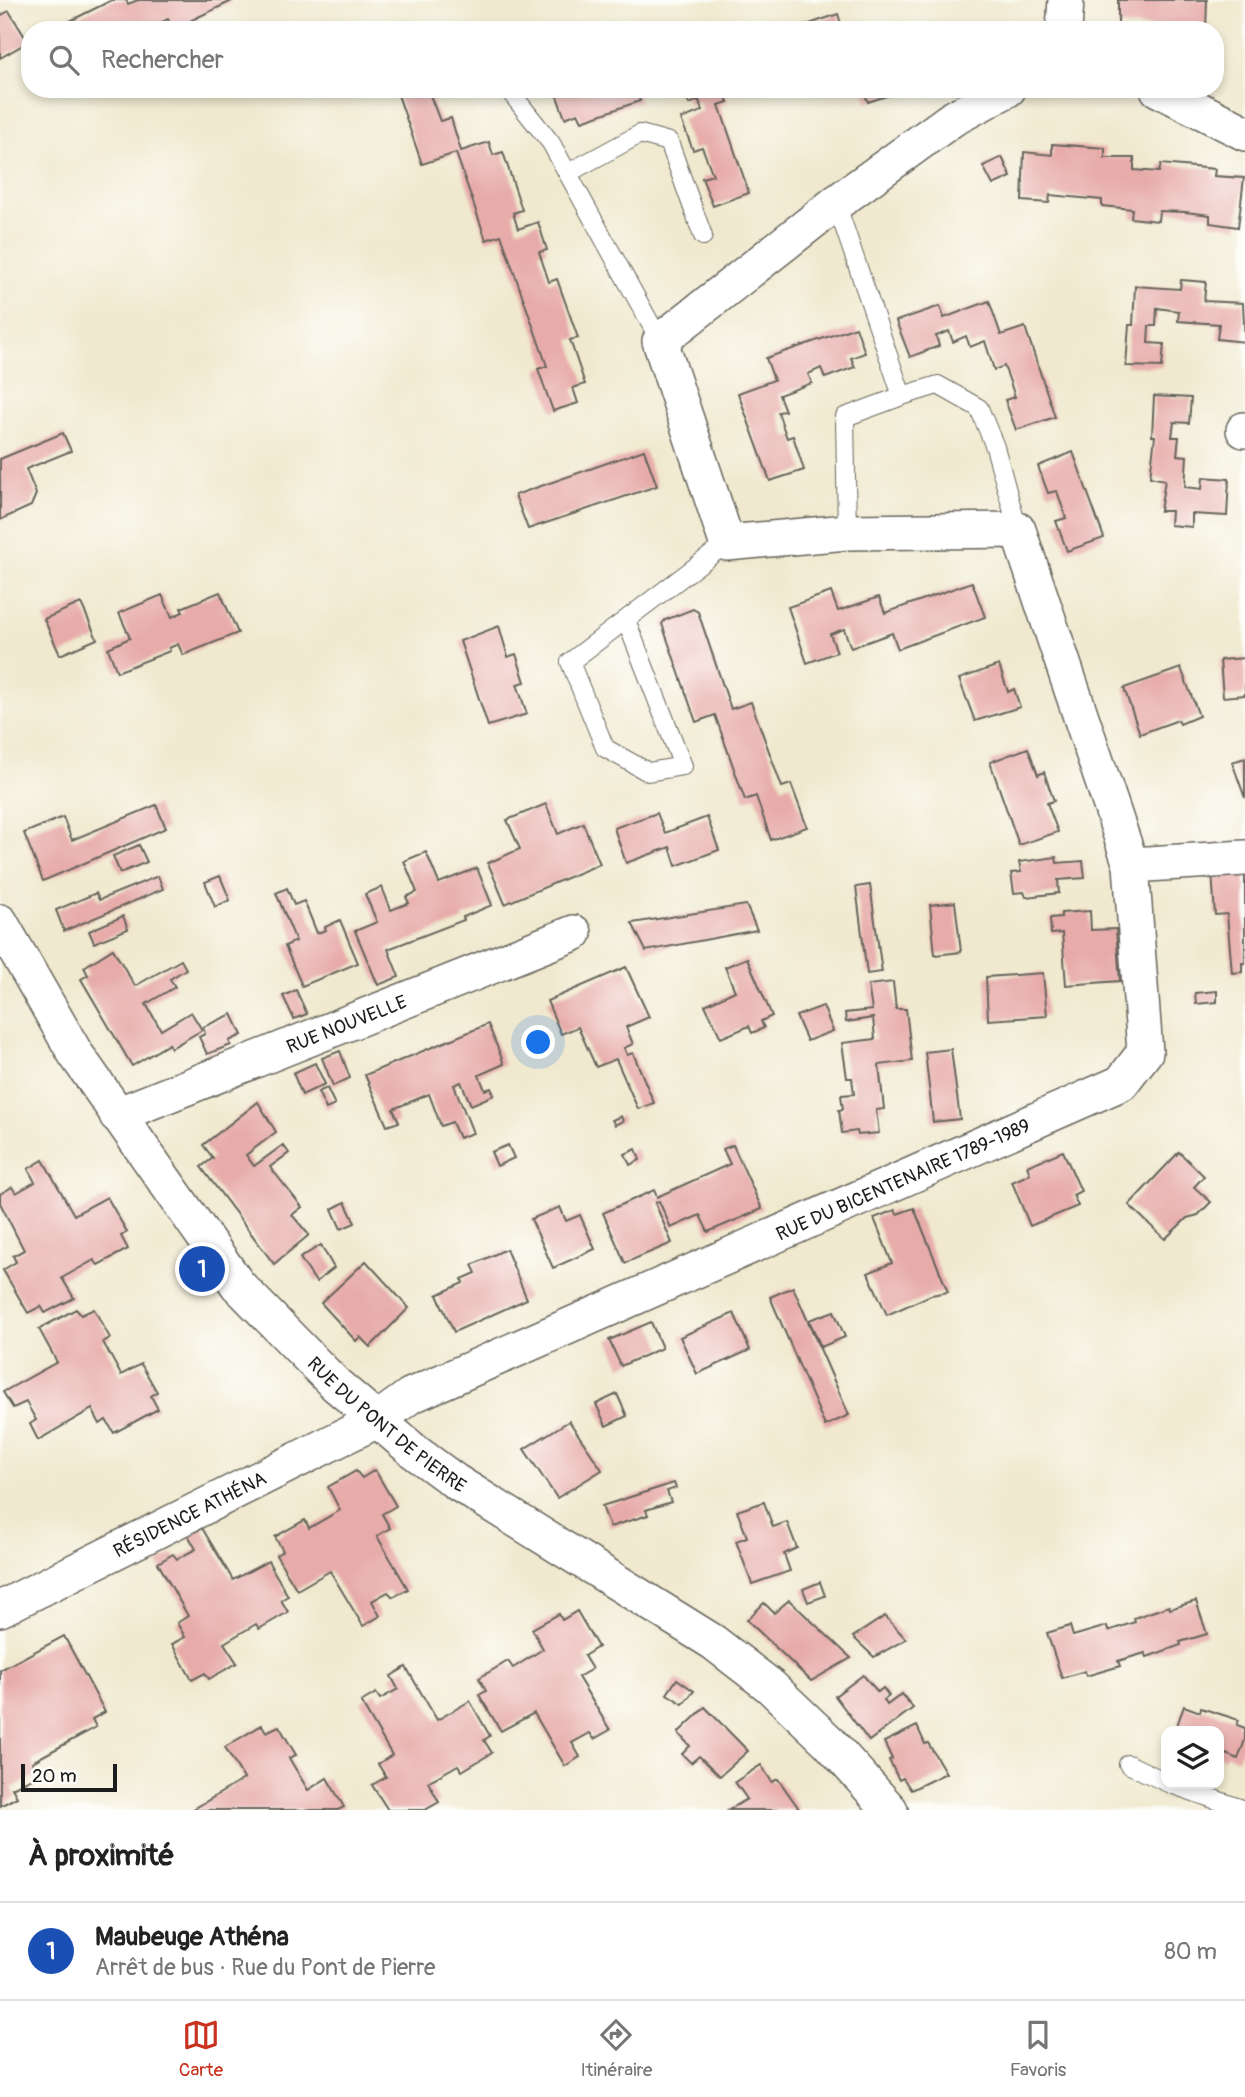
<!DOCTYPE html>
<html lang="fr">
<meta charset="utf-8">
<style>
:root{--surface:#fff;--page:#f2f2f2;--text:#222;--muted:#767676;--line:#e0e0e0;--accent:#c8321e}
body{margin:0;font-family:Pangolin,sans-serif;background:var(--page);color:var(--text)}
.controls{position:absolute;right:21px;bottom:21px;display:grid;overflow:hidden;border-radius:14px;box-shadow:0 4px 10px #0003}
.controls button{width:63px;height:63px;display:grid;place-items:center;padding:0;border:0;border-bottom:2px solid var(--line);background:var(--surface);color:var(--text);font:35px sans-serif}
.scale{position:absolute;left:21px;bottom:18px;width:96px;box-sizing:border-box;padding-left:7px;border:4px solid #1c1c1c;border-top:0;font-size:19px;line-height:24px;white-space:nowrap;color:#1c1c1c;-webkit-text-stroke:5px #fdfcf7;paint-order:stroke}
.you{position:absolute;left:539px;top:1043px;width:24px;height:24px;margin:-18px;border:5px solid #fff;border-radius:50%;background:#1a73e8;box-shadow:0 0 0 10px #1a73e833}
.badge{display:grid;place-items:center;width:46px;height:46px;border-radius:50%;background:var(--accent);color:#fff;font-size:23px;font-weight:700}
.pin{position:absolute;translate:-50% -50%;border:4px solid #fff;box-shadow:0 2px 7px #0006}
.list{margin:0;padding:0;list-style:none}
h2{display:flex;justify-content:space-between;align-items:center;height:91px;margin:0;padding:0 28px;font-size:30px}
h2 small{font-size:23px;font-weight:400;color:var(--muted)}
.list li{display:grid;grid-template-columns:46px 1fr auto;gap:21px;align-items:center;box-sizing:border-box;height:98px;padding:0 28px;border-top:2px solid var(--line)}
.list b{display:block;font-size:26px;white-space:nowrap}
.list p{margin:0;font-size:23px;white-space:nowrap;color:var(--muted)}
.list em{font-size:23px;font-style:normal;color:var(--muted)}
.icon{flex:none;width:38px;height:38px;fill:none;stroke:currentColor;stroke-width:2;stroke-linecap:round;stroke-linejoin:round}
.map{position:relative;flex:none;width:1245px;height:1810px;overflow:hidden}
.search{position:absolute;background:var(--surface);box-shadow:0 4px 10px #0003;left:21px;right:21px;top:21px;height:77px;display:flex;align-items:center;gap:18px;box-sizing:border-box;padding:0 24px;border-radius:28px;color:var(--muted);font-size:26px}
.sheet{height:189px;background:var(--surface)}
nav{display:flex;justify-content:space-around;align-items:center;box-sizing:border-box;height:98px;border-top:2px solid var(--line);background:var(--surface);font-size:19px;color:var(--muted)}
nav a{display:grid;justify-items:center;gap:4px}
nav .on{color:var(--accent)}
.map>svg:first-child{display:block}
</style>
<div class="map">
<svg width="1245" height="1810" viewBox="0 0 1245 1810">
<rect width="100%" height="100%" fill="#fdfcf7"/>
<filter id="ink" filterUnits="userSpaceOnUse"><feTurbulence type="fractalNoise" baseFrequency=".0143" numOctaves="2"/><feDisplacementMap in="SourceGraphic" scale="14" xChannelSelector="R" yChannelSelector="G"/><feConvolveMatrix kernelMatrix="1 2 1 2 8 2 1 2 1" color-interpolation-filters="sRGB"/></filter>
<filter id="wash" filterUnits="userSpaceOnUse"><feTurbulence type="fractalNoise" baseFrequency=".00686" numOctaves="4" result="noise"/><feDisplacementMap in="SourceGraphic" scale="28" xChannelSelector="R" yChannelSelector="G"/><feGaussianBlur stdDeviation="1.57" result="paint"/><feColorMatrix in="noise" values="0 0 0 0 0 0 0 0 0 0 0 0 0 0 0 0 0 1.4 0 .05"/><feComposite in="paint" operator="in"/></filter>
<g filter="url(#wash)">
<rect width="100%" height="100%" fill="#f0e9cf"/>
<g id="blocks">
<g fill="#e7acaa">
<polygon points="112,0 126,0 128,4 138,0 234,0 173,29 168,19 146,30 52,30"/>
<polygon points="1118,0 1207,0 1206,30 1155,30 1155,27 1118,26"/>
<polygon points="9,11 28,42 0,58 0,16"/>
<polygon points="838,14 843,30 795,30 795,29"/>
<polygon points="396,89 440,89 441,91 430,95 440,121 451,118 461,151 489,142 493,155 503,152 522,210 513,213 518,229 538,222 547,250 539,252 549,282 557,279 578,338 570,340 585,384 573,388 578,403 553,411 538,369 547,366 501,235 486,240 456,153 422,164"/>
<polygon points="560,89 636,89 640,101 582,121 578,113 565,118 555,91"/>
<polygon points="683,89 723,89 728,102 719,105 749,193 713,206 702,178 713,175 702,147 693,150 681,119 702,111 699,100 689,104"/>
<polygon points="863,89 905,89 905,90 868,102"/>
<polygon points="1052,144 1105,148 1105,158 1134,158 1134,170 1159,172 1161,164 1215,169 1214,176 1244,178 1238,227 1210,223 1210,215 1185,212 1159,211 1158,221 1131,218 1132,209 1102,206 1102,200 1050,195 1049,203 1022,201 1024,152 1052,155"/>
<polygon points="1002,157 1011,177 993,185 983,166"/>
<polygon points="1181,280 1206,282 1204,301 1243,303 1245,342 1217,339 1219,324 1178,321 1179,311 1157,308 1156,326 1149,326 1148,343 1164,344 1162,367 1126,366 1129,325 1133,325 1135,286 1180,289"/>
<polygon points="989,301 1001,335 1025,327 1055,417 1016,430 1005,400 1015,397 1010,382 1004,366 994,370 985,341 970,347 966,336 953,342 949,331 936,336 939,346 910,357 896,321 940,306 944,318"/>
<polygon points="856,327 865,353 851,358 855,367 825,378 821,368 808,374 812,383 779,395 785,411 778,412 783,427 787,438 793,436 804,470 770,481 738,393 774,380 766,358"/>
<polygon points="1154,396 1191,398 1189,423 1174,422 1172,437 1179,437 1177,455 1187,456 1185,487 1202,489 1203,477 1229,479 1227,516 1192,514 1192,527 1170,525 1171,511 1160,511 1165,480 1150,477 1155,436 1152,436"/>
<polygon points="63,433 71,451 26,469 36,494 31,506 0,520 0,459"/>
<polygon points="644,450 657,486 528,529 515,495"/>
<polygon points="1073,452 1104,538 1067,551 1056,521 1066,518 1057,491 1048,493 1038,466"/>
<polygon points="972,582 985,617 898,649 892,633 851,648 844,629 830,634 837,652 807,663 788,607 831,592 838,611 879,597 885,613"/>
<polygon points="220,592 238,633 183,655 178,644 169,648 170,651 117,672 108,648 130,638 119,613 162,595 172,617 183,612 181,608"/>
<polygon points="81,603 97,639 60,655 44,619"/>
<polygon points="693,609 698,612 731,709 751,702 782,787 791,784 807,827 771,840 756,796 745,800 715,715 696,722 662,624 665,620"/>
<polygon points="499,626 508,657 516,654 525,682 517,684 527,714 488,726 460,641"/>
<polygon points="1245,658 1245,695 1223,697 1220,660"/>
<polygon points="999,665 1008,692 1014,689 1020,707 975,721 959,679"/>
<polygon points="1181,668 1199,716 1180,724 1178,720 1140,734 1124,688"/>
<polygon points="1028,748 1038,775 1044,772 1049,787 1054,801 1047,803 1058,832 1019,845 990,762"/>
<polygon points="1245,758 1245,798 1232,762"/>
<polygon points="546,804 558,834 583,823 600,864 505,904 488,863 520,849 507,820"/>
<polygon points="156,805 166,828 43,881 24,833 63,817 72,840"/>
<polygon points="657,813 665,833 707,817 719,850 676,866 670,847 626,863 614,828"/>
<polygon points="139,845 147,862 120,873 113,856"/>
<polygon points="426,852 439,883 477,868 492,905 463,917 464,920 388,949 399,977 378,985 355,931 377,922 365,894 382,887 391,910 409,903 406,897 417,892 404,861"/>
<polygon points="1056,857 1057,863 1083,861 1085,878 1058,880 1059,893 1026,897 1024,892 1014,893 1011,873 1021,872 1019,862"/>
<polygon points="1245,870 1245,963 1242,963 1242,972 1232,973 1227,914 1215,915 1212,872"/>
<polygon points="158,876 163,889 64,931 56,910 96,893 99,900"/>
<polygon points="220,876 230,900 215,907 205,882"/>
<polygon points="870,885 882,972 867,974 856,887"/>
<polygon points="287,888 294,905 304,901 317,933 326,930 325,927 340,920 358,963 302,986 285,946 296,941 276,893"/>
<polygon points="955,902 961,952 935,955 930,905"/>
<polygon points="746,905 757,930 646,951 632,923"/>
<polygon points="1090,911 1091,930 1116,929 1120,981 1066,985 1062,933 1051,934 1050,918 1061,917 1061,913"/>
<polygon points="123,916 128,929 94,943 89,931"/>
<polygon points="113,949 135,986 181,960 186,969 170,979 175,987 146,1004 161,1030 191,1012 202,1030 171,1048 169,1044 132,1066 81,979 88,975 84,967"/>
<polygon points="747,958 772,1016 761,1021 764,1028 752,1033 749,1026 721,1038 705,1005 735,991 725,967"/>
<polygon points="626,967 649,1017 626,1027 633,1044 624,1048 627,1055 633,1053 654,1103 638,1109 616,1059 596,1067 578,1027 561,1034 547,1001"/>
<polygon points="1043,973 1047,1016 988,1020 986,977"/>
<polygon points="893,982 896,1009 906,1009 912,1061 879,1065 884,1109 876,1110 879,1133 858,1135 857,1131 842,1133 839,1110 843,1109 841,1095 854,1094 852,1078 847,1078 842,1043 875,1039 873,1018 846,1022 845,1013 872,1010 868,985"/>
<polygon points="296,990 307,1014 294,1019 283,996"/>
<polygon points="1217,991 1217,1002 1196,1004 1195,993"/>
<polygon points="823,1006 833,1031 807,1041 796,1016"/>
<polygon points="232,1014 242,1035 229,1041 231,1045 207,1054 199,1037 205,1034 203,1027"/>
<polygon points="488,1024 504,1064 479,1075 485,1090 491,1088 494,1095 471,1105 461,1082 454,1085 473,1133 459,1138 452,1122 441,1126 429,1094 393,1109 399,1122 387,1126 365,1075"/>
<polygon points="951,1049 960,1119 933,1122 925,1052"/>
<polygon points="340,1051 350,1078 333,1086 322,1058"/>
<polygon points="315,1063 325,1084 302,1095 293,1073"/>
<polygon points="327,1088 335,1105 326,1109 318,1092"/>
<polygon points="258,1102 276,1132 246,1155 254,1166 283,1145 289,1153 270,1167 302,1207 292,1215 309,1235 274,1264 201,1167 213,1158 203,1145"/>
<polygon points="621,1116 623,1121 615,1125 612,1120"/>
<polygon points="508,1145 514,1158 497,1166 491,1152"/>
<polygon points="733,1145 762,1209 708,1232 700,1215 671,1228 659,1201 655,1203 672,1243 625,1263 603,1213 654,1190 657,1197 730,1164 723,1149"/>
<polygon points="636,1149 640,1160 630,1165 625,1154"/>
<polygon points="1063,1151 1081,1191 1073,1195 1078,1206 1030,1226 1012,1182 1030,1174 1027,1166"/>
<polygon points="1179,1152 1204,1176 1194,1187 1211,1202 1198,1215 1187,1218 1165,1239 1129,1205"/>
<polygon points="43,1160 74,1215 107,1197 127,1232 121,1236 128,1249 98,1265 94,1260 62,1278 74,1298 45,1313 41,1306 28,1313 3,1270 16,1262 13,1256 24,1250 0,1203 0,1194 12,1187 16,1193 35,1182 28,1169"/>
<polygon points="345,1202 355,1223 341,1229 332,1209"/>
<polygon points="560,1207 566,1221 580,1215 595,1249 553,1268 531,1219"/>
<polygon points="914,1208 948,1292 931,1295 887,1315 868,1273 892,1263 874,1218 895,1210 897,1214"/>
<polygon points="321,1245 334,1268 316,1282 300,1258"/>
<polygon points="506,1249 527,1299 454,1332 437,1295 463,1283 462,1279 476,1273 472,1265"/>
<polygon points="366,1261 409,1308 370,1347 360,1337 356,1341 321,1303"/>
<polygon points="793,1287 849,1415 825,1426 770,1297"/>
<polygon points="76,1309 81,1315 94,1309 110,1338 103,1342 121,1375 141,1364 157,1392 151,1396 158,1409 114,1433 106,1420 100,1424 92,1409 38,1440 30,1424 36,1420 26,1402 13,1408 3,1392 57,1362 39,1329"/>
<polygon points="834,1311 845,1337 821,1347 809,1320"/>
<polygon points="734,1313 750,1350 697,1374 680,1337"/>
<polygon points="651,1322 662,1348 621,1366 609,1340"/>
<polygon points="617,1394 627,1416 606,1426 596,1404"/>
<polygon points="569,1421 602,1470 557,1498 524,1449"/>
<polygon points="375,1470 396,1506 382,1514 390,1528 377,1536 408,1589 393,1597 388,1592 372,1601 380,1616 363,1626 330,1571 297,1590 276,1555 283,1551 275,1537 305,1520 309,1528 340,1510 328,1487 356,1471 362,1478"/>
<polygon points="674,1483 676,1488 667,1491 671,1502 646,1510 648,1515 610,1527 602,1506"/>
<polygon points="764,1502 773,1527 787,1522 797,1548 784,1554 790,1571 752,1584 736,1541 747,1537 737,1511"/>
<polygon points="202,1528 233,1580 268,1561 288,1596 281,1600 288,1612 259,1629 256,1624 224,1643 237,1663 209,1679 205,1673 192,1680 172,1644 185,1637 177,1623 188,1616 158,1563 173,1554 177,1559 196,1549 188,1535"/>
<polygon points="820,1582 825,1596 808,1602 803,1589"/>
<polygon points="789,1600 851,1658 811,1681 747,1620 764,1603 774,1613"/>
<polygon points="1196,1601 1207,1634 1180,1642 1181,1645 1147,1657 1145,1653 1118,1661 1120,1666 1086,1676 1085,1671 1062,1678 1047,1633 1070,1626 1073,1636 1107,1626 1108,1631 1135,1622 1134,1618 1169,1606 1170,1609"/>
<polygon points="577,1611 598,1647 584,1656 592,1669 578,1677 610,1730 594,1739 590,1733 572,1743 580,1757 565,1766 534,1713 501,1731 479,1695 486,1691 479,1678 508,1661 513,1668 543,1649 532,1629 559,1614 562,1620"/>
<polygon points="885,1616 906,1639 874,1657 853,1637"/>
<polygon points="64,1636 105,1712 92,1719 96,1727 32,1762 38,1775 12,1788 17,1797 0,1806 0,1670"/>
<polygon points="406,1667 437,1720 470,1701 490,1736 484,1740 492,1753 462,1771 458,1765 428,1782 439,1802 425,1810 388,1810 372,1785 386,1777 378,1764 392,1755 361,1702 376,1693 380,1699 398,1689 391,1676"/>
<polygon points="863,1675 878,1692 883,1688 889,1696 884,1700 887,1705 902,1694 913,1708 869,1741 835,1696"/>
<polygon points="677,1679 694,1691 683,1704 667,1694"/>
<polygon points="1184,1706 1200,1712 1201,1708 1239,1720 1237,1725 1245,1728 1245,1740 1238,1759 1226,1754 1224,1758 1219,1755 1219,1731 1175,1731"/>
<polygon points="705,1707 748,1751 720,1776 699,1756 691,1763 682,1754 690,1746 678,1733"/>
<polygon points="262,1725 266,1732 279,1726 296,1755 289,1758 308,1790 327,1778 344,1807 338,1810 192,1810 244,1779 225,1747"/>
<polygon points="917,1726 925,1744 928,1743 946,1773 911,1790 903,1778 899,1780 889,1760 892,1759 884,1742"/>
<polygon points="761,1765 772,1782 778,1779 800,1810 729,1810 747,1799 735,1782"/>
</g>
</g>
</g>
<g filter="url(#ink)">
<use href="#blocks" fill-opacity="0" stroke="#66645b" stroke-width="2"/>
<g fill="none" stroke-linecap="round" stroke-linejoin="round">
<g stroke="#66645b" stroke-width="20">
<g id="service">
<polyline points="508,89 551,143 660,341"/>
<polyline points="568,173 640,134 669,142 703,236"/>
<polyline points="836,203 902,396 938,385 979,408 995,447 1018,530"/>
<polyline points="847,532 845,417 902,396"/>
<polyline points="626,620 683,766 648,772 605,748 570,662 727,543"/>
<polyline points="1128,1764 1166,1782"/>
<polyline points="1171,1784 1245,1810"/>
</g>
</g>
<g stroke="#66645b" stroke-width="38">
<g id="minor">
<polyline points="1064,30 1066,0"/>
<polyline points="1008,89 952,119 836,203 660,341 727,543 847,532 1018,530 1131,865"/>
<polyline points="1158,89 1245,133"/>
<polyline points="1244,430 1245,430"/>
<path id="s1" d="M 0,922 L 75,1053 L 238,1285 L 335,1384 L 415,1452 L 456,1482 L 713,1642 L 770,1686 L 829,1742 L 890,1810"/>
<path id="s2" d="M 117,1115 L 574,933"/>
<path id="s3" d="M 0,1609 L 377,1420 L 410,1396 L 1121,1083 L 1145,1052 L 1131,865 L 1245,858"/>
</g>
</g>
<use href="#service" stroke="#fff" stroke-width="18"/>
<use href="#minor" stroke="#fff" stroke-width="35"/>
</g>
</g>
<g text-anchor="middle" stroke-width="6" stroke-linejoin="round" paint-order="stroke">
<g font-size="19" fill="#1c1c1c" stroke="#fdfcf7">
<text dy="7" stroke="none"><textPath href="#s2" startOffset="247">RUE NOUVELLE</textPath></text>
<text dy="7" stroke="none"><textPath href="#s3" startOffset="1001">RUE DU BICENTENAIRE 1789-1989</textPath></text>
<text dy="7" stroke="none"><textPath href="#s1" startOffset="639">RUE DU PONT DE PIERRE</textPath></text>
<text dy="7" stroke="none"><textPath href="#s3" startOffset="212">RÉSIDENCE ATHÉNA</textPath></text>
</g>
</g>
</svg>
<div class="controls">
<button><svg class="icon" aria-label="layers" viewBox="0 0 24 24"><path d="M12 4l9 5-9 5-9-5zM3 14l9 5 9-5"/></svg></button>
</div>
<div class="scale">20 m</div>
<div class="you"></div>
<div class="pin badge" style="left:202px;top:1269px;background:#1a4fb4">1</div>
<div class="search"><svg class="icon" aria-label="search" viewBox="0 0 24 24"><circle cx="10" cy="10" r="6"/><path d="M15 15l6 6"/></svg>Rechercher</div>
</div>
<section class="sheet">
<h2>À proximité<small></small></h2>
<ul class="list">
<li><span class="badge" style="background:#1a4fb4">1</span><div><b>Maubeuge Athéna</b><p>Arrêt de bus · Rue du Pont de Pierre</p></div><em>80 m</em></li>
</ul>
</section>
<nav>
<a class="on"><svg class="icon" aria-label="map" viewBox="0 0 24 24"><path d="M3 6l6-2 6 2 6-2v14l-6 2-6-2-6 2zM9 4v14M15 6v14"/></svg>Carte</a>
<a><svg class="icon" aria-label="directions" viewBox="0 0 24 24"><path d="M12 3l9 9-9 9-9-9zM9 14v-3h6M13 9l2 2-2 2"/></svg>Itinéraire</a>
<a><svg class="icon" aria-label="saved" viewBox="0 0 24 24"><path d="M7 4h10v16l-5-4-5 4z"/></svg>Favoris</a>
</nav>
